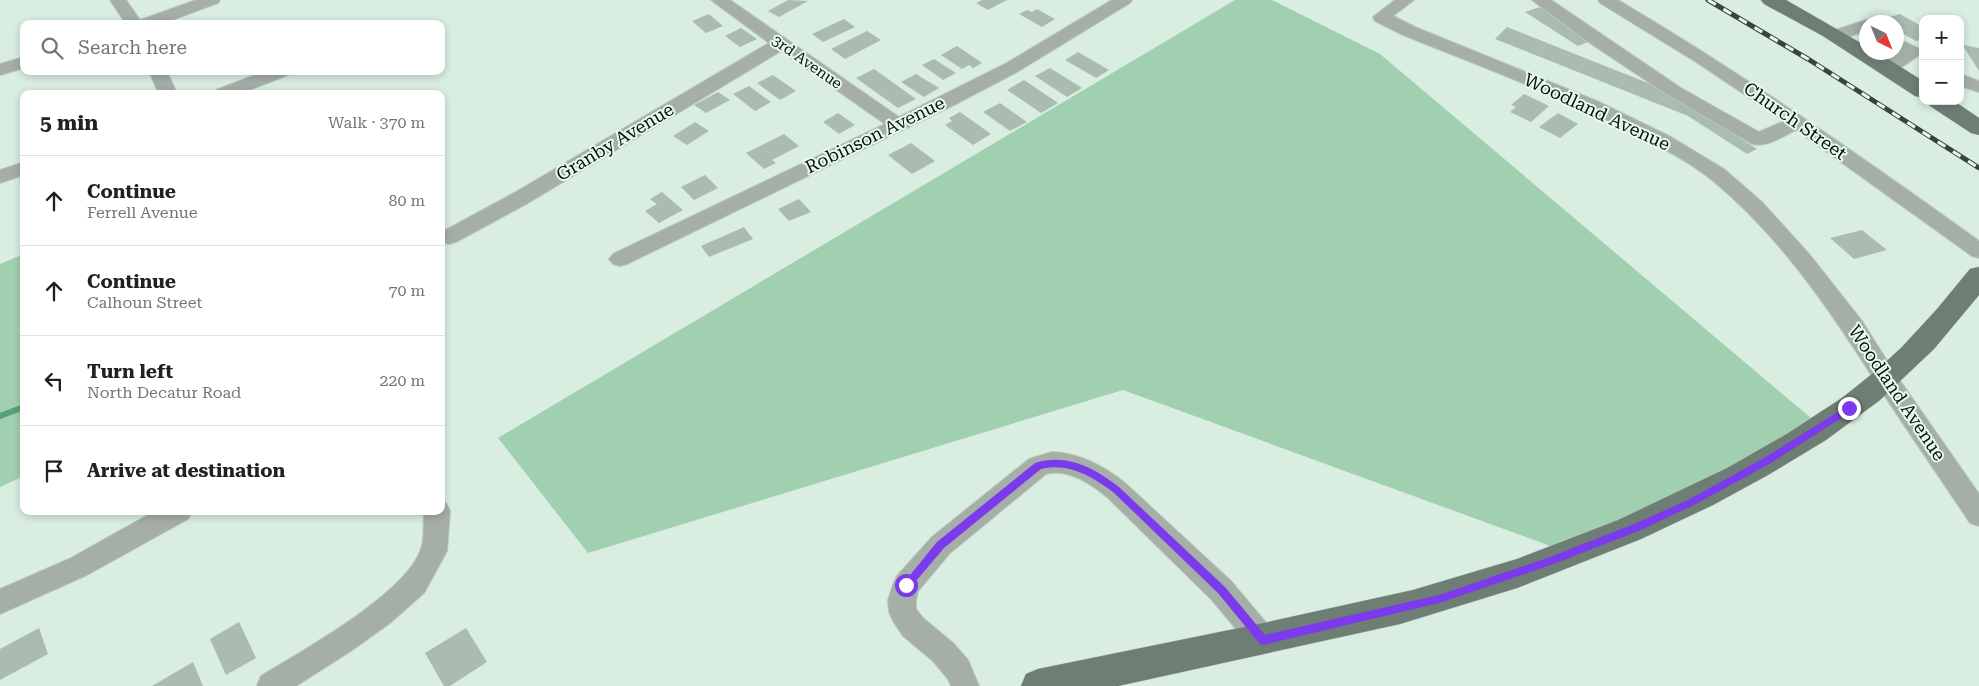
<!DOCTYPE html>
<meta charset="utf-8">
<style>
:root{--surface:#fff;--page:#f2f2f2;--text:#202124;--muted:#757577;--line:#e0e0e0}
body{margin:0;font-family:"Roboto Serif",serif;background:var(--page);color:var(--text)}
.controls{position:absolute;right:15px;top:15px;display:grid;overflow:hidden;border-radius:10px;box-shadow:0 2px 8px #0003}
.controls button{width:45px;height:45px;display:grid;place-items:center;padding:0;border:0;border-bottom:1px solid var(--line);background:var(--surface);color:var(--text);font:25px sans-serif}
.compass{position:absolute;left:1859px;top:15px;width:45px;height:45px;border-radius:50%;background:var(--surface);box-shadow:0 2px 8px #0003;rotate:137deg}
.stop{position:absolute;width:15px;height:15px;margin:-11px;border:4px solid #7c3aed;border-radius:50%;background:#fff}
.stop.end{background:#7c3aed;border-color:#fff;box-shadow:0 1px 5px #0008}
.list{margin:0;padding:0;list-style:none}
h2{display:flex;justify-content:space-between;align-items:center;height:65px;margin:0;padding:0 20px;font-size:21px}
h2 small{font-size:16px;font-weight:400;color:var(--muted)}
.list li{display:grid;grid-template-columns:32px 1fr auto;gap:15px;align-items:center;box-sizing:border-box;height:90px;padding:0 20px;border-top:1px solid var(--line)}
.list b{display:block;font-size:19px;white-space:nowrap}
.list p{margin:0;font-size:16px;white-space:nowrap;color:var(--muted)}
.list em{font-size:16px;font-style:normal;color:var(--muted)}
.icon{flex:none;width:28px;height:28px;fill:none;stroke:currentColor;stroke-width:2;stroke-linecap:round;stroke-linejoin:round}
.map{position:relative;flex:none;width:1979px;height:686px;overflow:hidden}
.search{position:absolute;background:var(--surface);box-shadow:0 2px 8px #0003;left:20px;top:20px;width:425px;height:55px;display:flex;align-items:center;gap:12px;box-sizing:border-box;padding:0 18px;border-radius:10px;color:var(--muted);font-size:19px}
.panel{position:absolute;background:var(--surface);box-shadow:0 2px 8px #0003;left:20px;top:90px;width:425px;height:425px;border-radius:10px}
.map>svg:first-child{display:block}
</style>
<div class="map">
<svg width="1979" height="686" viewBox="0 0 1979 686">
<rect width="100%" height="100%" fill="#d9ede0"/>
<g fill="#a1d0b1">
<polygon points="1235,0 1272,0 1380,54 1818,424 1668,507 1556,548 1123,390 588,553 498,438"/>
<polygon points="24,254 24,476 0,487 0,264"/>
</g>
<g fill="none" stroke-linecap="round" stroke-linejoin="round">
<polyline stroke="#56a475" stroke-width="6" points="0,416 24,407"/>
</g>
<g fill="#a9bcaf">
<polygon points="788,0 808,1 779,17 768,11"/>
<polygon points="982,0 1007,0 988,10 976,3"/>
<polygon points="1540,7 1593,40 1578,46 1525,12"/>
<polygon points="1037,9 1055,19 1042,27 1019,14 1027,10 1032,12"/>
<polygon points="709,14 723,26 706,33 692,21"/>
<polygon points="1900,14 1923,27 1923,39 1916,41 1896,30 1896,22 1883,22 1879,20"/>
<polygon points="844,19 855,27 823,42 812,34"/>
<polygon points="1507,27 1668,91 1757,149 1747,154 1688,116 1495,39"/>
<polygon points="741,28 757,39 740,47 725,36"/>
<polygon points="867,31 881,40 845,59 831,49"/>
<polygon points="1963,45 1979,48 1979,71 1965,49"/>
<polygon points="957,46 982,63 973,68 969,65 962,69 941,55"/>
<polygon points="1078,52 1109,70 1096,78 1065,60"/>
<polygon points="934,59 956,73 943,80 922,65"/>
<polygon points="1050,68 1082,88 1067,97 1035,76"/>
<polygon points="874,69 916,99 898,108 856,78"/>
<polygon points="916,74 939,88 924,97 901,82"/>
<polygon points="773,75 796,91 780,100 757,83"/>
<polygon points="1024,80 1058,103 1041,113 1007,90"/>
<polygon points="749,86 771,102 755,111 733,94"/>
<polygon points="718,92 730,100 706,113 694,105"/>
<polygon points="1524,94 1549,106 1531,122 1510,112 1516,107 1511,105"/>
<polygon points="1000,103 1027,122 1010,131 983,112"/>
<polygon points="960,112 991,134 973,145 945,125 952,121 949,118"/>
<polygon points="838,113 855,125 839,134 823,122"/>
<polygon points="1558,113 1578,124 1560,138 1539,127"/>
<polygon points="695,122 709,131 687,145 673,136"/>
<polygon points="784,134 799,146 772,160 776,163 764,169 746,153"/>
<polygon points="911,143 935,161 912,174 888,155"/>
<polygon points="705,175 718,188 694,200 681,187"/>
<polygon points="662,192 683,210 659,223 645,211 657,204 650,199"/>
<polygon points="799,199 811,212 789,221 778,209"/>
<polygon points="744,227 753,239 709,257 701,246"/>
<polygon points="1862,230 1887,250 1854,259 1830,238"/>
<polygon points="239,622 256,658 226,675 210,639"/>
<polygon points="39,628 48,654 0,680 0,649"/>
<polygon points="466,628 487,662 450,686 444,686 425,653"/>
<polygon points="193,662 203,686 152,686"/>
</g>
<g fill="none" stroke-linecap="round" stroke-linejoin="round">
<g stroke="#b8c9be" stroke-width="2">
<g id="minor">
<polygon points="110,0 126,0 140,20 196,0 220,0 218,3 161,24 126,24"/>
<polygon points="711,0 730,0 899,117 1005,64 1112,0 1132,0 1130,3 1017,72 956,104 627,264 620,266 613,264 609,259 613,254 885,124 781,51 528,203 456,242 449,244 442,242 442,232 514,193 769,43"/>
<path d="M 1395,0 L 1414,0 L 1393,16 L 1415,27 L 1597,101 L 1671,137 L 1724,169 L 1762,202 L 1810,255 L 1862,321 L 1894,372 L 1979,494 L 1979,526 L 1970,523 C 1939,476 1907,431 1877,384 C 1830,310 1780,236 1712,180 C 1686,159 1654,144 1625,129 C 1553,93 1477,65 1403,35 L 1375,21 L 1373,17 Z"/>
<path d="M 1532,0 L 1551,0 L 1681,88 L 1759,132 L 1784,121 L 1696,62 L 1600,3 L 1598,0 L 1618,0 C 1743,74 1861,156 1979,241 L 1979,258 L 1972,256 L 1796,130 C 1783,136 1767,148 1752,144 L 1668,95 L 1587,41 Z"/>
<polygon points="1866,20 1873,22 1866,22 1866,31 1835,41 1829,40 1826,36 1829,32"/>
<path d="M 1896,38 L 1918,48 L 1921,52 L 1918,56 C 1907,63 1894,75 1880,72 L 1877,68 L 1880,64 L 1900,52 L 1896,50 Z"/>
<polygon points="24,57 24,68 0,75 0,64"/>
<polygon points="149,71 167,71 177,94 159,94"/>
<polygon points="265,71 291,71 288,75 239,94 213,94 216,90"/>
<polygon points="1960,74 1979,81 1979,92 1960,86"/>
<polygon points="24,162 24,175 0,183 0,170"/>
<path d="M 1052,452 C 1079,453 1104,466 1125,483 L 1231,581 L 1273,631 L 1277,640 L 1273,649 L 1263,653 L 1253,649 L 1211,599 L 1107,497 C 1091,484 1068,468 1046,474 L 950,553 L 918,591 L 916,600 L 916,609 L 923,618 L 953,643 L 968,660 L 979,686 L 951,686 L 948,679 L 933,661 L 903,636 L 893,621 L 889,612 L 888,600 L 893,585 L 897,576 L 932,537 L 1029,459 Z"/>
<path d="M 441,502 L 446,503 L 450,511 L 447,551 L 424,593 L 390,623 L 351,651 L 296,686 L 257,686 L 261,676 C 302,651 406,594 421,549 C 425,538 423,523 424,511 L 441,511 Z"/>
<polygon points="155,511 192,511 188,519 87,575 0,614 0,589 69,559"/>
</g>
</g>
<g stroke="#b8c9be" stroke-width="1">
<g id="major">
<polygon points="1761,0 1786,0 1866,46 1866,52 1877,52 1923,81 1923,98 1915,96 1823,36 1764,4"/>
<polygon points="1927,101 1954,101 1979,118 1979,135 1971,133 1930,106"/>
<polygon points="1979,267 1979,295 1934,349 1880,400 1826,440 1768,475 1713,505 1641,539 1517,588 1400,624 1118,686 1021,686 1026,674 1038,669 1259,624 1413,590 1517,559 1618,520 1727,468 1785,435 1842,398 1877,370 1902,347 1937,309 1970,269"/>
</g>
</g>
<use href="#minor" fill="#a6aea8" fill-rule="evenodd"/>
<use href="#major" fill="#6f7e74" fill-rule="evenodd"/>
<g stroke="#3a433d" stroke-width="5">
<polyline id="rail" points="1708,0 1808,59 1979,168"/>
</g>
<use href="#rail" stroke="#e6faed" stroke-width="3" stroke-dasharray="9" stroke-linecap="butt"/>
</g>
<path fill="#7c3aed" d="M 1849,405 L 1853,408 L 1852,411 L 1771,463 L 1694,505 L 1641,530 L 1551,565 L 1439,603 L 1263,645 L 1259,643 L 1218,593 L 1113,492 C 1092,476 1068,462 1041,469 L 944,548 L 910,588 L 906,590 L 902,585 L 937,542 L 1035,463 C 1067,453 1094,468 1119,487 L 1225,587 L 1265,635 L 1439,595 L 1550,557 L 1634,524 L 1688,500 L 1764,458 Z"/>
<g text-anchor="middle" stroke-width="4" stroke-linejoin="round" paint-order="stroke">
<g font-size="15" fill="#080e0a" stroke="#e6faed">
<text transform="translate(807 62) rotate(35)" y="5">3rd Avenue</text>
</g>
<g font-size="18" fill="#080e0a" stroke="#e6faed">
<text transform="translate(1597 112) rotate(25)" y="6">Woodland Avenue</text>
<text transform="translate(1795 121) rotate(35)" y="6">Church Street</text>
<text transform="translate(875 135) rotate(-26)" y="6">Robinson Avenue</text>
<text transform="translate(615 142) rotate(-31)" y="6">Granby Avenue</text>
<text transform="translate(1897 393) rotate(56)" y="6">Woodland Avenue</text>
</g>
</g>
</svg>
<div class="controls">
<button>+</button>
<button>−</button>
</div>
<svg class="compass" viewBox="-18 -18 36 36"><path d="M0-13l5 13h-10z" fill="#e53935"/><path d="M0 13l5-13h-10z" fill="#757577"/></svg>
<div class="stop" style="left:906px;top:585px"></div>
<div class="stop end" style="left:1849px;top:408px"></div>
<div class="search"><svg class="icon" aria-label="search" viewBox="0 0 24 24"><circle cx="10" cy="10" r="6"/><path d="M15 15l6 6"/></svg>Search here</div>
<section class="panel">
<h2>5 min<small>Walk · 370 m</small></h2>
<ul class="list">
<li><svg class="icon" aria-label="ahead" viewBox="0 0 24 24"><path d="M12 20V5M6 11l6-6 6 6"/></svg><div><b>Continue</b><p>Ferrell Avenue</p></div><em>80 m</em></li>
<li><svg class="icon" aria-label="ahead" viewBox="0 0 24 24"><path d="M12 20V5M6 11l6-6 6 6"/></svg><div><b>Continue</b><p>Calhoun Street</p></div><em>70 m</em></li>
<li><svg class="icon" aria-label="left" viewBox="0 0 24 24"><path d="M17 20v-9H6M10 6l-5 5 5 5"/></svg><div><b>Turn left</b><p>North Decatur Road</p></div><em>220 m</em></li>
<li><svg class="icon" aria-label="arrive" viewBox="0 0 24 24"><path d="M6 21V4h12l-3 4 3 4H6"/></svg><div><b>Arrive at destination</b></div></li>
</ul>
</section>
</div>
